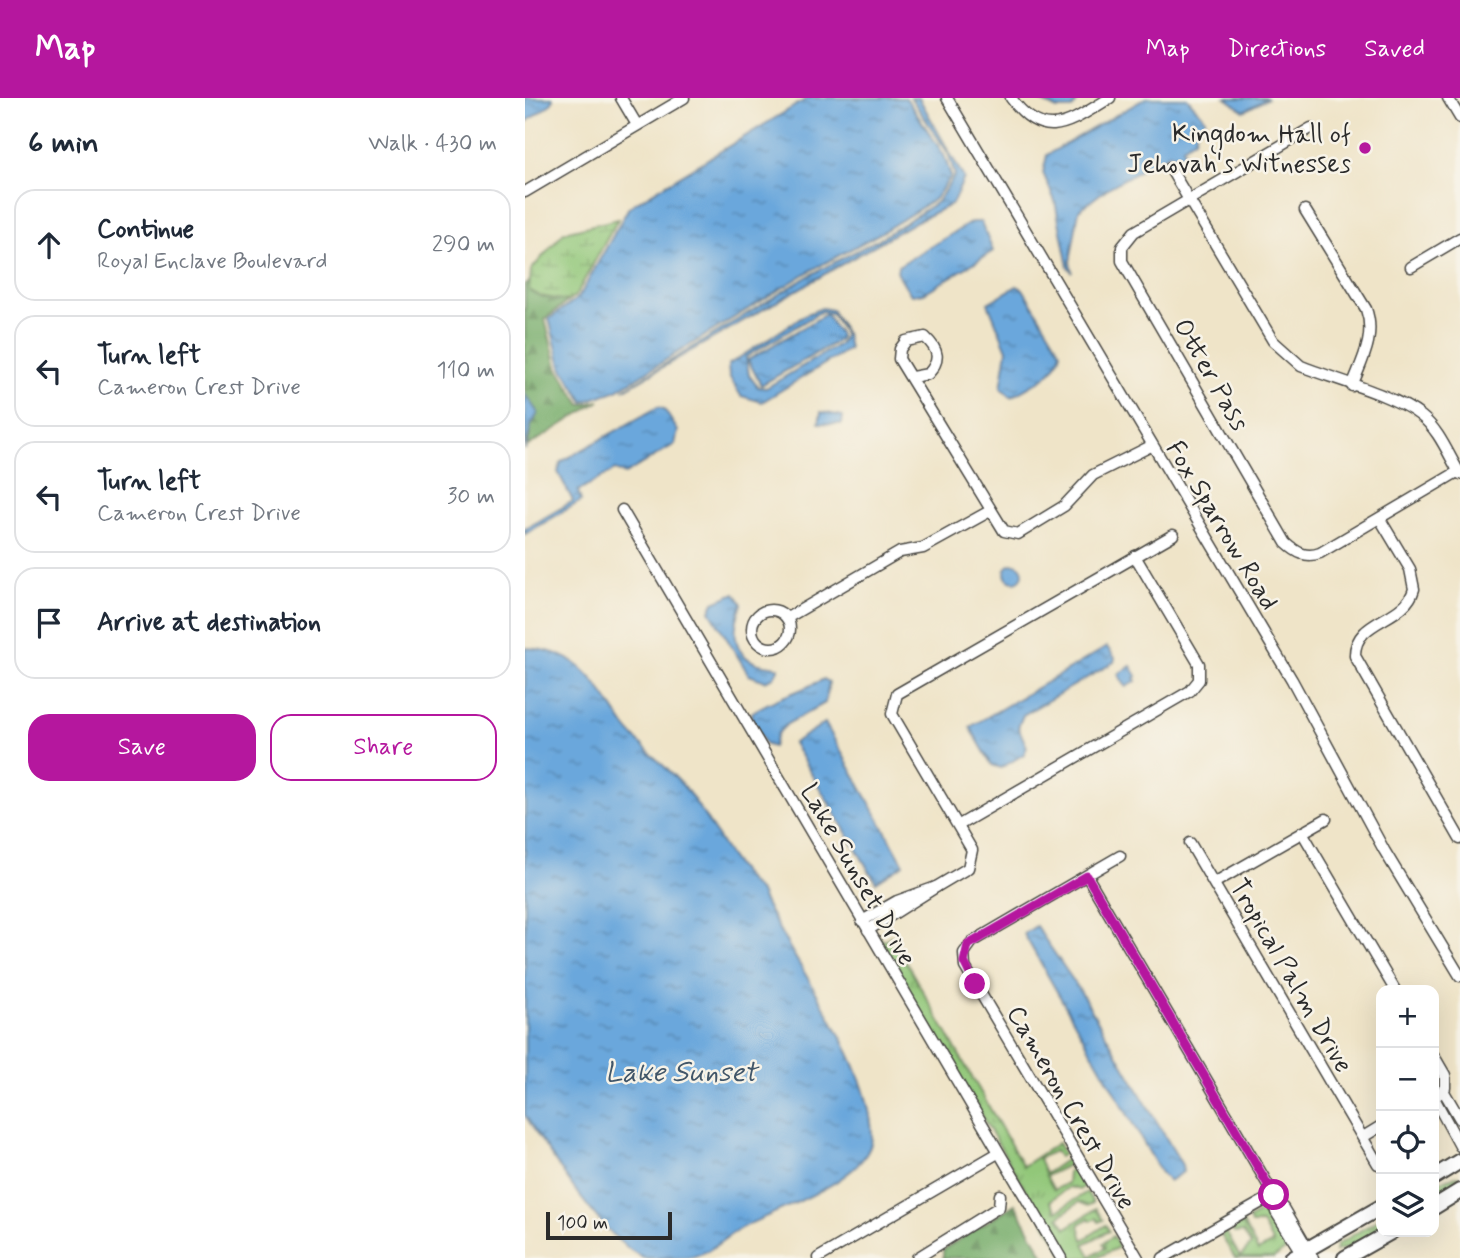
<!DOCTYPE html>
<meta charset="utf-8">
<style>
:root{--surface:#fff;--page:#f2f2f3;--text:#1f2937;--muted:#747a83;--line:#e0e1e3;--accent:#b5179e}
body{margin:0;font-family:Mynerve,sans-serif;background:var(--page);color:var(--text)}
.controls{position:absolute;right:21px;bottom:21px;display:grid;overflow:hidden;border-radius:14px;box-shadow:0 7px 28px #0002}
.controls button{width:63px;height:63px;display:grid;place-items:center;padding:0;border:0;border-bottom:2px solid var(--line);background:var(--surface);color:var(--text);font:35px sans-serif}
.scale{position:absolute;left:21px;bottom:18px;width:126px;box-sizing:border-box;padding-left:7px;border:4px solid #2b2b2b;border-top:0;font-size:19px;line-height:24px;white-space:nowrap;color:#2b2b2b;-webkit-text-stroke:5px #f7f3e8;paint-order:stroke}
.stop{position:absolute;width:21px;height:21px;margin:-16px;border:5px solid #b5179e;border-radius:50%;background:#fff}
.stop.end{background:#b5179e;border-color:#fff;box-shadow:0 2px 7px #0008}
.list{margin:0;padding:0;list-style:none}
h2{display:flex;justify-content:space-between;align-items:center;height:91px;margin:0;padding:0 28px;font-size:30px}
h2 small{font-size:23px;font-weight:400;color:var(--muted)}
.list li{display:grid;grid-template-columns:46px 1fr auto;gap:21px;align-items:center;box-sizing:border-box;height:112px;margin:0 14px 14px;padding:0 14px;border:2px solid var(--line);border-radius:21px}
.list b{display:block;font-size:26px;white-space:nowrap}
.list p{margin:0;font-size:23px;white-space:nowrap;color:var(--muted)}
.list em{font-size:23px;font-style:normal;color:var(--muted)}
.actions{display:flex;gap:14px;padding:21px 28px}
.actions a{flex:1;padding:16px 0;border:2px solid var(--accent);border-radius:21px;text-align:center;font-size:24px;color:var(--accent)}
.actions .main{background:var(--accent);color:#fff}
.icon{flex:none;width:38px;height:38px;fill:none;stroke:currentColor;stroke-width:2;stroke-linecap:round;stroke-linejoin:round}
.map{position:relative;flex:none;width:935px;height:1160px;overflow:hidden}
header{display:flex;align-items:center;gap:42px;box-sizing:border-box;height:98px;padding:0 35px;background:var(--accent);color:#fff}
header strong{font-size:33px}
nav{display:flex;gap:38px;margin-inline-start:auto;font-size:24px}
main{display:flex}
aside{flex:1;background:var(--surface)}
.map>svg:first-child{display:block}
</style>
<header>
<strong>Map</strong>
<nav><a>Map</a><a>Directions</a><a>Saved</a></nav>
</header>
<main>
<aside>
<h2>6 min<small>Walk · 430 m</small></h2>
<ul class="list">
<li><svg class="icon" aria-label="ahead" viewBox="0 0 24 24"><path d="M12 20V5M6 11l6-6 6 6"/></svg><div><b>Continue</b><p>Royal Enclave Boulevard</p></div><em>290 m</em></li>
<li><svg class="icon" aria-label="left" viewBox="0 0 24 24"><path d="M17 20v-9H6M10 6l-5 5 5 5"/></svg><div><b>Turn left</b><p>Cameron Crest Drive</p></div><em>110 m</em></li>
<li><svg class="icon" aria-label="left" viewBox="0 0 24 24"><path d="M17 20v-9H6M10 6l-5 5 5 5"/></svg><div><b>Turn left</b><p>Cameron Crest Drive</p></div><em>30 m</em></li>
<li><svg class="icon" aria-label="arrive" viewBox="0 0 24 24"><path d="M6 21V4h12l-3 4 3 4H6"/></svg><div><b>Arrive at destination</b></div></li>
</ul>
<div class="actions"><a class="main">Save</a><a>Share</a></div>
</aside>
<div class="map">
<svg width="935" height="1160" viewBox="0 0 935 1160">
<defs>
<pattern id="grass-tufts" width="24" height="20" patternUnits="userSpaceOnUse" patternTransform="scale(1.75)"><rect width="24" height="20" fill="#92c779"/><path d="M3 7l-1-3M5 7V3M7 7l1-3M15 17l-1-3M17 17v-4M19 17l1-3" fill="none" stroke="#77a263"/></pattern>
<pattern id="forest-firs" width="22" height="20" patternUnits="userSpaceOnUse" patternTransform="scale(1.75)"><rect width="22" height="20" fill="#75ac69"/><path d="M5 1l3.5 6h-7zM16 11l3.5 6h-7z" fill="#608c57"/></pattern>
<pattern id="wetland-marsh" width="20" height="14" patternUnits="userSpaceOnUse" patternTransform="scale(1.75)"><rect width="20" height="14" fill="#92c779"/><path d="M1 5h8M5 5V1M11 12h8M15 12V8" fill="none" stroke="#77a263"/></pattern>
<pattern id="water-ripples" width="26" height="14" patternUnits="userSpaceOnUse" patternTransform="scale(1.75)"><rect width="26" height="14" fill="#6aa7dc"/><path d="M2 4q2-2 4 0t4 0M15 11q2-2 4 0t4 0" fill="none" stroke="#5788b3"/></pattern>
</defs>
<rect width="100%" height="100%" fill="#f7f3e8"/>
<filter id="ink" filterUnits="userSpaceOnUse"><feTurbulence type="fractalNoise" baseFrequency=".0143" numOctaves="2"/><feDisplacementMap in="SourceGraphic" scale="14" xChannelSelector="R" yChannelSelector="G"/><feConvolveMatrix kernelMatrix="1 2 1 2 8 2 1 2 1" color-interpolation-filters="sRGB"/></filter>
<filter id="wash" filterUnits="userSpaceOnUse"><feTurbulence type="fractalNoise" baseFrequency=".00686" numOctaves="4" result="noise"/><feDisplacementMap in="SourceGraphic" scale="28" xChannelSelector="R" yChannelSelector="G"/><feGaussianBlur stdDeviation="1.57" result="paint"/><feColorMatrix in="noise" values="0 0 0 0 0 0 0 0 0 0 0 0 0 0 0 0 0 1.4 0 .05"/><feComposite in="paint" operator="in"/></filter>
<g filter="url(#wash)">
<rect width="100%" height="100%" fill="#efe4c8"/>
<g fill="url(#grass-tufts)" stroke="#5e7952" stroke-width="2">
<polygon points="344,828 358,843 366,838 498,1068 533,1045 539,1056 534,1059 530,1053 514,1060 520,1076 542,1061 545,1066 521,1078 529,1092 542,1085 543,1074 548,1071 559,1089 554,1092 544,1089 525,1103 532,1113 562,1094 568,1105 563,1108 554,1104 534,1119 541,1130 571,1111 578,1122 574,1124 571,1120 566,1123 564,1120 554,1127 558,1142 581,1127 584,1133 559,1146 566,1158 580,1150 578,1145 588,1138 594,1149 571,1160 541,1160"/>
<polygon points="933,1078 935,1082 909,1103 909,1085"/>
<path d="M 738,1110 C 746,1115 761,1138 762,1151 L 748,1160 L 710,1160 L 696,1137 L 701,1134 L 715,1159 L 726,1147 L 718,1134 L 709,1135 L 707,1131 L 718,1125 L 733,1153 L 748,1145 L 737,1126 L 726,1126 L 724,1121 L 735,1115 L 739,1116 L 759,1146 Z"/>
<polygon points="856,1120 856,1134 827,1149 810,1153 812,1147"/>
</g>
<g fill="url(#forest-firs)" stroke="#506c4a" stroke-width="2">
<polygon points="5,183 4,192 15,198 43,203 20,221 32,269 56,307 75,303 3,348 6,328 0,296 0,186"/>
<polygon points="490,1106 520,1160 418,1160 418,1152"/>
</g>
<polygon fill="url(#wetland-marsh)" stroke="#5e7952" stroke-width="2" points="93,121 51,197 43,203 15,198 4,192 6,172 39,134"/>
<g fill="url(#water-ripples)" stroke="#4a6984" stroke-width="2" fill-rule="evenodd">
<polygon points="0,0 28,0 27,5 0,25"/>
<polygon points="283,0 381,0 419,57 426,78 410,101 354,136 283,174 92,292 59,304 36,268 24,221 54,199 104,109"/>
<polygon points="386,0 394,0 439,80 427,106 392,123 98,292 285,177 356,140 412,104 430,77 423,55"/>
<polygon points="510,0 552,0 553,3 547,11 532,11"/>
<polygon points="621,0 662,0 680,20 680,27 672,32 670,41 658,49 660,56 644,56 583,90 554,112 545,164 547,174 543,169 530,103 518,75 522,57"/>
<polygon points="701,0 743,0 719,13"/>
<polygon points="447,124 456,124 468,153 399,195 386,197 372,174 373,168"/>
<path d="M 492,188 L 498,191 L 536,254 C 531,279 506,287 486,299 L 476,290 L 482,252 L 463,205 Z"/>
<path d="M 297,210 L 307,212 L 321,236 L 324,251 L 237,304 L 216,298 L 204,278 L 203,267 L 282,216 ZM 297,213 L 308,217 L 319,236 L 316,245 L 241,290 L 233,289 L 224,277 L 221,259 Z"/>
<polygon points="301,216 315,237 314,242 236,287 223,262"/>
<polygon points="0,296 13,315 6,328 0,352"/>
<polygon points="133,309 139,311 153,333 150,346 100,376 90,372 53,393 56,403 0,436 0,431 48,403 33,374 36,364"/>
<polygon points="296,314 318,318 317,326 294,325"/>
<circle cx="489" cy="475" r="9"/>
<path d="M 210,495 L 217,506 C 208,527 205,554 231,565 C 238,568 247,567 254,570 L 249,579 L 240,583 L 224,577 L 185,513 L 189,504 Z"/>
<polygon points="582,549 590,560 589,564 498,617 493,629 502,649 499,656 476,670 467,667 445,629"/>
<path d="M 0,550 C 57,552 71,586 100,628 C 117,651 142,668 160,690 C 187,724 203,765 235,795 C 267,866 346,961 347,1038 C 347,1082 247,1113 214,1131 C 198,1140 187,1154 169,1158 C 157,1160 135,1160 122,1160 C 85,1152 20,1049 0,1017 Z"/>
<polygon points="606,568 612,578 609,580 611,583 601,589 593,576"/>
<path d="M 299,581 L 304,584 L 300,605 L 262,626 L 252,636 L 248,649 L 241,647 L 227,623 L 226,615 C 250,599 275,594 299,581 Z"/>
<polygon points="300,625 379,766 351,784 268,645"/>
<polygon points="511,828 554,891 657,1067 658,1074 644,1083 636,1075 499,836"/>
</g>
</g>
<g filter="url(#ink)">
<g fill="none" stroke-linecap="round" stroke-linejoin="round">
<g stroke="#484743" stroke-width="13">
<g id="minor">
<polyline points="96,0 112,27"/>
<polyline points="422,0 767,582 859,752 935,878"/>
<path d="M 486,0 C 520,47 546,23 585,0"/>
<polyline points="923,0 935,20"/>
<path d="M 786,30 L 609,134 L 597,149 L 597,163 L 761,445 C 772,455 781,460 795,455 L 934,373"/>
<path d="M 645,70 L 748,243 L 776,268 C 808,281 870,297 896,318 C 914,332 923,356 935,376"/>
<polyline points="0,94 159,0"/>
<path d="M 780,112 L 841,211 C 851,239 837,262 827,288"/>
<polyline points="886,169 935,140"/>
<path d="M 387,279 L 403,276 C 416,262 414,252 400,239 L 381,243 L 375,251 L 374,261 L 479,433 L 493,436 L 539,408 L 568,377 L 626,348"/>
<polyline points="97,412 536,1160"/>
<path d="M 855,421 L 885,471 L 889,491 C 880,524 829,521 830,558 L 935,741"/>
<circle cx="246" cy="531" r="19"/>
<polyline points="262,520 375,454 398,450 465,413"/>
<polyline points="434,727 665,593 674,582 674,566 610,458"/>
<polyline points="777,734 870,892"/>
<polyline points="665,745 853,1066"/>
<polyline points="595,758 447,844 439,855 440,869 613,1160"/>
<polyline points="562,778 749,1097 751,1114 779,1159"/>
<polyline points="689,785 801,721"/>
<polyline points="411,789 443,770 447,752 367,616 372,596 648,437"/>
<polyline points="337,823 372,803 411,789 343,832"/>
<polyline points="909,958 920,977 920,990 909,1000"/>
<polyline points="918,992 935,1021"/>
<polyline points="909,1000 935,1048"/>
<polyline points="838,1039 856,1028"/>
<polyline points="752,1105 759,1110 788,1160"/>
<polyline points="293,1160 473,1055"/>
<polyline points="392,1160 474,1109 475,1097"/>
<polyline points="638,1160 749,1097"/>
</g>
</g>
<g stroke="#484743" stroke-width="18">
<g id="secondary">
<polyline points="909,1079 935,1063"/>
<polyline points="909,1109 935,1093"/>
<polyline points="767,1160 856,1109"/>
<polyline points="820,1160 866,1134"/>
</g>
</g>
<use href="#minor" stroke="#fff" stroke-width="10"/>
<use href="#secondary" stroke="#fff" stroke-width="14"/>
</g>
</g>
<g fill="none" stroke-linecap="round" stroke-linejoin="round" filter="url(#ink)">
<polyline stroke="#b5179e" stroke-width="9" points="450,886 439,864 443,847 562,778 749,1097"/>
</g>
<circle fill="#b5179e" stroke="#f7f3e8" stroke-width="2.5" cx="840" cy="50" r="7"/>
<g text-anchor="middle" stroke-width="5" stroke-linejoin="round" paint-order="stroke">
<g font-size="26" fill="#2b2b2b" stroke="#f7f3e8" text-anchor="end">
<text x="826" y="44">Kingdom Hall of<tspan x="826" dy="30">Jehovah's Witnesses</tspan></text>
</g>
<g font-size="26" fill="#2b2b2b" stroke="#f7f3e8">
<text transform="translate(687 276) rotate(60)" y="9">Otter Pass</text>
<text transform="translate(698 427) rotate(59)" y="9">Fox Sparrow Road</text>
<text transform="translate(334 776) rotate(60)" y="9">Lake Sunset Drive</text>
<text transform="translate(767 877) rotate(60)" y="9">Tropical Palm Drive</text>
<text transform="translate(547 1009) rotate(60)" y="9">Cameron Crest Drive</text>
</g>
<g font-size="28" font-style="italic" fill="#415669" stroke="#f7f3e8">
<text x="156" y="983">Lake Sunset</text>
</g>
</g>
</svg>
<div class="controls">
<button>+</button>
<button>−</button>
<button><svg class="icon" aria-label="locate" viewBox="0 0 24 24"><circle cx="12" cy="12" r="6"/><path d="M12 2v4M12 18v4M2 12h4M18 12h4"/></svg></button>
<button><svg class="icon" aria-label="layers" viewBox="0 0 24 24"><path d="M12 4l9 5-9 5-9-5zM3 14l9 5 9-5"/></svg></button>
</div>
<div class="scale">100 m</div>
<div class="stop" style="left:749px;top:1097px"></div>
<div class="stop end" style="left:450px;top:886px"></div>
</div>
</main>
